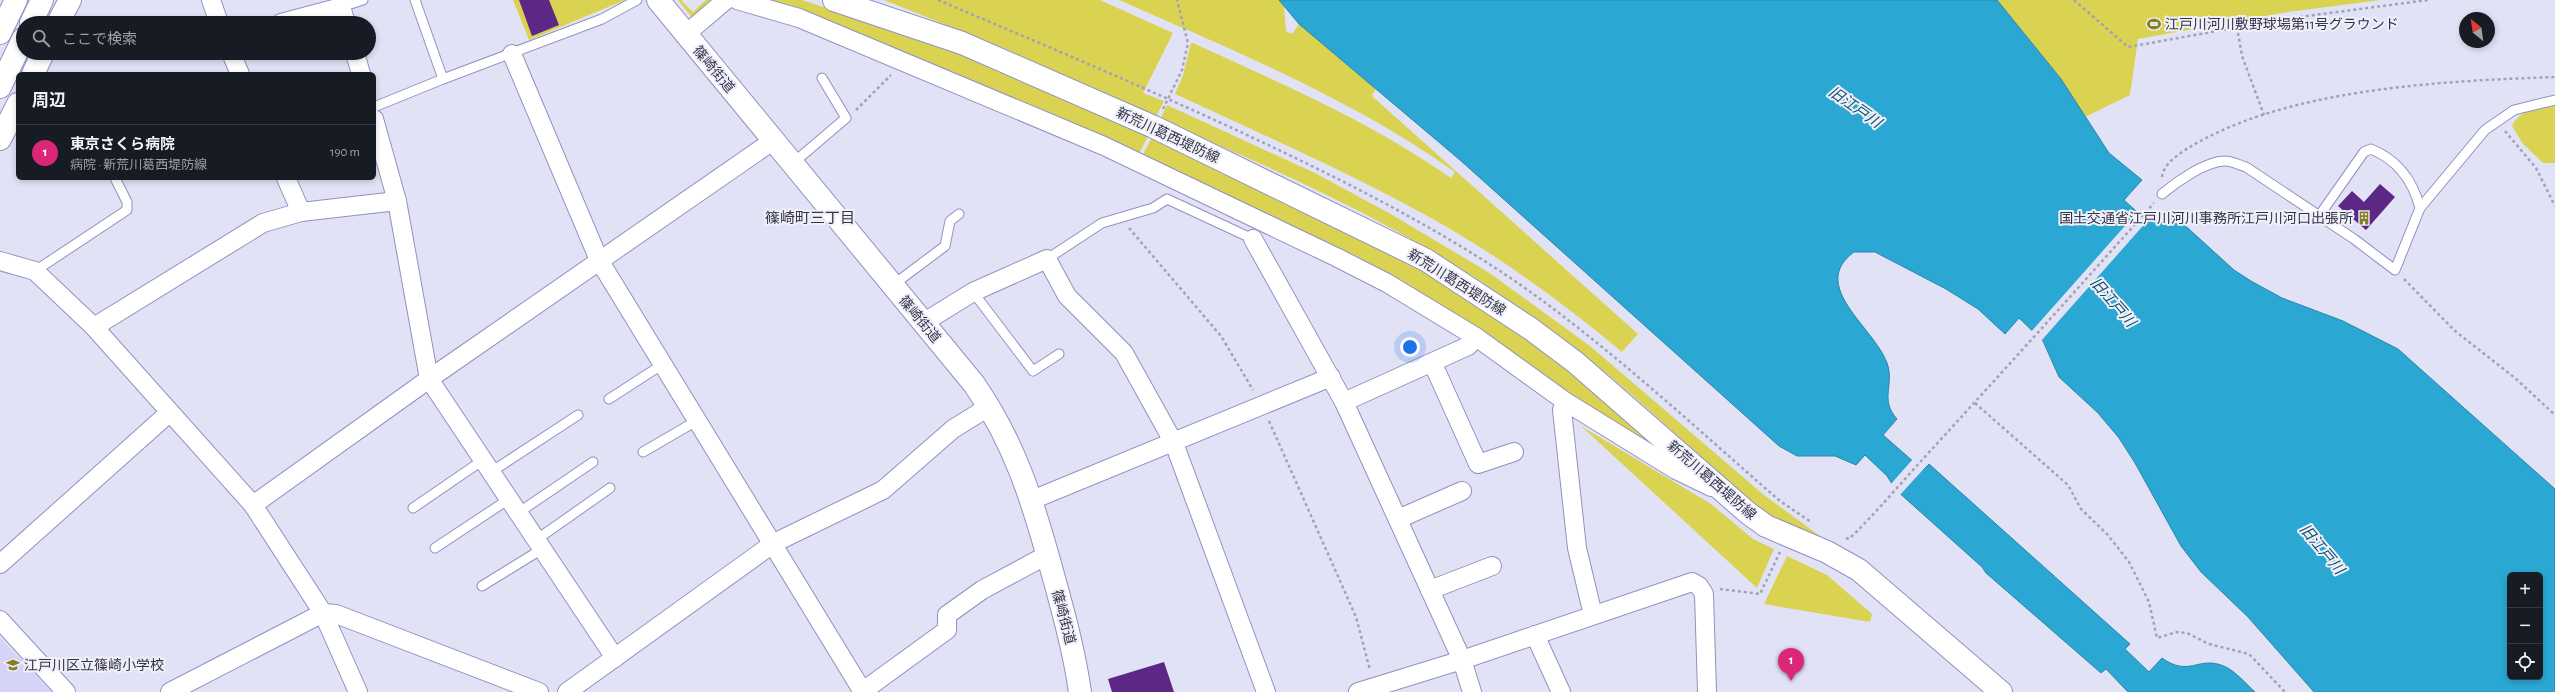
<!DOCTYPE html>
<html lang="ja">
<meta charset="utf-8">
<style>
:root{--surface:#171b24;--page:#242831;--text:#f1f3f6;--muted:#9ea1a6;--line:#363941;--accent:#db2777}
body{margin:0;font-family:"Alegreya Sans","Noto Sans JP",sans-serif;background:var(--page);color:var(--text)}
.controls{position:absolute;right:12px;bottom:12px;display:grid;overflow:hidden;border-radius:6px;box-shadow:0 2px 6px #0003}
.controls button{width:36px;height:36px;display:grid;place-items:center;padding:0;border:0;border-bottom:1px solid var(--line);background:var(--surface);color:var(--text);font:20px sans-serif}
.compass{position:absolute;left:2459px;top:12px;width:36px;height:36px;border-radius:50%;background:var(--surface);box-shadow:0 2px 6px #0003;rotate:331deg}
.you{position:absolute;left:1410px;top:347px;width:14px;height:14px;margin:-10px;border:3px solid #fff;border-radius:50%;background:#1a73e8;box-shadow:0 0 0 6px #1a73e833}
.badge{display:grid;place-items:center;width:26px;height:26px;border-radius:50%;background:var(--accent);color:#fff;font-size:13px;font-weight:700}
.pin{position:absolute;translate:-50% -33px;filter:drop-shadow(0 1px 2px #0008)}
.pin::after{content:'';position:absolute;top:21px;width:14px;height:12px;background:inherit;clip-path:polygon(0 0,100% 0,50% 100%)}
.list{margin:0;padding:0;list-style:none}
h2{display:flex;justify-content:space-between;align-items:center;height:52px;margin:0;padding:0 16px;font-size:17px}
h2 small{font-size:13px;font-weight:400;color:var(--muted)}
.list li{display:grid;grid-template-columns:26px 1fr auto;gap:12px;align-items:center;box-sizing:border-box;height:56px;padding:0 16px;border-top:1px solid var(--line)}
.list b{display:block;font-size:15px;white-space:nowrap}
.list p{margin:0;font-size:13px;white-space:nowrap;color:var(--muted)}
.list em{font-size:13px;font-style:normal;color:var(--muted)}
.icon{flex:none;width:22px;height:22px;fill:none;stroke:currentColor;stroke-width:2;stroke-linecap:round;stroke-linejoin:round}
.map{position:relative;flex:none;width:2555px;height:692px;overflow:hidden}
.search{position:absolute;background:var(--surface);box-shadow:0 2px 6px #0003;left:16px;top:16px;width:360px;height:44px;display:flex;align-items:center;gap:10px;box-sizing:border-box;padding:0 14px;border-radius:22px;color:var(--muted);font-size:15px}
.panel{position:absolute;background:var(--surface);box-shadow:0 2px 6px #0003;left:16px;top:72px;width:360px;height:108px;border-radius:6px}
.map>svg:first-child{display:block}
</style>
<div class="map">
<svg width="2555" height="692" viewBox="0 0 2555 692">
<rect width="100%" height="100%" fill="#e2e2f7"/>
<polygon fill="#d5d4f8" points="0,638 52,692 0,692"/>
<g fill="#dad352">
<polygon points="513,0 625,0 529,40"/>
<polygon points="678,0 681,0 693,12 706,0 717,0 694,20"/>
<polygon points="756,0 802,0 968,55 1148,136 1138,156"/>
<polygon points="884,0 1100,0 1173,33 1143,93 1164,101 1156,117 1001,47"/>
<path d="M 1119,0 L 1279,0 L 1284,6 L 1286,31 L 1292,34 L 1299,24 L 1376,88 L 1372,96 L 1638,334 L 1622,352 C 1562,302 1499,256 1431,218 C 1348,172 1261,134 1175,94 L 1183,75 L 1191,43 L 1193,43 C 1282,84 1371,122 1451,178 L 1455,172 C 1352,99 1233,50 1119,0 Z"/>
<polygon points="1997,0 2381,0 2288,12 2138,39 2130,95 2085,117 2061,79"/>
<path d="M 1167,105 L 1315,173 L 1389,213 L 1488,272 L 1590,346 L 1764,495 L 1824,539 C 1768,531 1708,464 1668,427 C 1604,368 1536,316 1463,270 C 1370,211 1261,163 1160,120 Z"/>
<path d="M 2555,106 L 2555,163 L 2543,163 L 2523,144 L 2512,126 C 2519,109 2539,108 2555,106 Z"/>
<polygon points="1152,137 1425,270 1509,324 1578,375 1679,463 1582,407 1513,356 1141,158"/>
<polygon points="1581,426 1711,504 1753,539 1774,549 1757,588"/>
<polygon points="1787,556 1827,575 1872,614 1870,622 1764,604"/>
</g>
<path fill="#2aa8d3" stroke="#2d85a9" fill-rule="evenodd" d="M 1279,0 L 1997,0 L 2061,79 L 2109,153 L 2142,180 L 2124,200 L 2147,221 L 2156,221 L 2168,210 L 2234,270 L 2251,281 L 2282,298 L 2343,321 L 2398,349 L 2555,489 L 2555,692 L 2314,692 L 2248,617 L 2201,572 L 2181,546 L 2135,463 L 2119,438 L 2098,413 L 2059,377 L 2043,341 L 2019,318 L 2005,334 L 1978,309 L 1946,289 L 1875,252 L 1854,252 C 1808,286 1874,327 1887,363 C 1895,385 1879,399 1897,419 L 1883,435 L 1923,470 L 1929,464 L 2130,644 L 2125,649 L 2149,672 L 2162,658 C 2188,677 2198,657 2221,665 C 2234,669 2245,683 2255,692 L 2128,692 L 2106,669 L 2101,673 L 1986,573 L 1982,567 L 1896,490 L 1887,476 L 1865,455 L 1856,465 L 1835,456 L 1797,456 L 1779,446 L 1460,160 L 1299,24 ZM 2510,575 L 2540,575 L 2540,677 L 2510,677 Z"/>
<g fill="#e2e2f7">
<polygon points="2139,210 2149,219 2041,341 2031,332"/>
<polygon points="1913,459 1923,467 1930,462 1899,496 1890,485"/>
</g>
<g fill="#5c2785">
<polygon points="519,0 549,0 559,25 532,36"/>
<polygon points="2380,184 2395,197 2366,230 2338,206 2352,191 2364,202"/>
<polygon points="1164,662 1174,692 1112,692 1108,679"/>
</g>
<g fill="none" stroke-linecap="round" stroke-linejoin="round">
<g stroke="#9290c0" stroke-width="11">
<g id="service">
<polyline points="415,0 443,79 602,19 637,0"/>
<polyline points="341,7 363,0"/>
<polyline points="374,107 443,79"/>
<polyline points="792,164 846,118 822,78"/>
<path d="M 2162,194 C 2176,182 2206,161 2225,161 C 2232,161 2239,165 2246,167 L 2354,239 L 2395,270 L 2420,208 L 2485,130 L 2514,110 L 2555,100"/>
<path d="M 2319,216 L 2364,152 L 2371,149 C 2398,160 2413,181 2420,208"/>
<polyline points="1047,259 1102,223 1153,208 1167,199 1253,239"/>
<polyline points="35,271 127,210 127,202 115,178"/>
<polyline points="893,285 945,246 950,221 959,214"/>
<polyline points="973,292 1033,371 1059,354"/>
<polyline points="609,399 663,364"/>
<polyline points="643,452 698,420"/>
<polyline points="491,472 578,415"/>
<polyline points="413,508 483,460"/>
<polyline points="518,513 593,462"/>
<polyline points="536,540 610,488"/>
<polyline points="435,548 509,499"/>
<polyline points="482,586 542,549"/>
</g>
</g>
<g stroke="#9290c0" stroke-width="20">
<g id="minor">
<polyline points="211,0 219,23"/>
<polyline points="737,0 799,18 1104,146 1336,257 1387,283 1476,337 1566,402 1676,470 1711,487"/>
<polyline points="281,23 341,7 346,23"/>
<polyline points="686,34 726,0"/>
<polyline points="231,53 240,74"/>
<polyline points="355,53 361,74"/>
<polyline points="512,54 599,260 863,692"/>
<polyline points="374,119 397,201 429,379 615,658"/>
<polyline points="286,178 301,212"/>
<polyline points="1253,239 1344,402 1462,660 1472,692"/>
<polyline points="0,261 35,271 94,327 253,505 323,613 358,692"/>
<polyline points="923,323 973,292 1047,259 1067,296 1124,353 1174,443 1266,692"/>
<polyline points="94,327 263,223 301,212 397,201"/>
<polyline points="1433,364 1478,464 1514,452"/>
<polyline points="1344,402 1468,346 1476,337"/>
<polyline points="1566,402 1562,410 1577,548 1593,615"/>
<polyline points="1032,500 1331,377"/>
<polyline points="253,505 429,379 774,140"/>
<polyline points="1398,519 1462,491"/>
<polyline points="0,564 169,413"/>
<polyline points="1430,590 1492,566"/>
<polyline points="0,620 66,692"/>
<polyline points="1535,635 1561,692"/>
<polyline points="863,691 947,630 947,615 982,590 1047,555"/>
<polyline points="170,692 323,613 336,614 539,692"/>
<polyline points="567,692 774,543 883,490 953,429 990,406"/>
<polyline points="1358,692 1462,660 1692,582 1699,586 1704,594 1707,692"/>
</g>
</g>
<g stroke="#9290c0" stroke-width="24">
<path id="tertiary" d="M 658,0 L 974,384 C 1015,443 1033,502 1052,571 C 1063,611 1074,650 1080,692"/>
</g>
<g stroke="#9290c0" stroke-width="24">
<polyline id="secondary" points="834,0 962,43 1154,127 1426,260 1531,329 1575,362 1748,513 1766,526 1827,552 1859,570 2001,692"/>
</g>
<g stroke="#9290c0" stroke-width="24">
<g id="trunk">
<polyline points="58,23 70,0"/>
<polyline points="33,74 43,53"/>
<polyline points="0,139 18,104"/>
</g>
</g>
<g stroke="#9290c0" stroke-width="24">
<g id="motorway">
<polyline points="31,23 42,0"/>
<polyline points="0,33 16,0"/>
<polyline points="0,87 23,39"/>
</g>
</g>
<g stroke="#a2a1b6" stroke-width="2.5" stroke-dasharray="3 3" stroke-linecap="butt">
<path d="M 938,0 C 1054,49 1170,98 1283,152 C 1366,192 1449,235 1525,288 C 1615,352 1697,429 1780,501 L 1811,522"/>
<polyline points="2074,0 2128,47 2284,19 2428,0"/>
<polyline points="2237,27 2242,56 2264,115"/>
<polyline points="1163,109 1182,70 1188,43 1177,0"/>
<polyline points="856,110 891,75"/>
<polyline points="2505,131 2536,168 2555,206"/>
<path d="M 2162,177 C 2163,164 2180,153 2190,147 C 2288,88 2443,81 2555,77"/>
<polyline points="1129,228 1221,336 1253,390"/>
<polyline points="2404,279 2455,331 2515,378 2555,415"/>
<polyline points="1975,403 2068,485 2081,509 2107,534 2129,562 2149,602 2157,638 2177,632 2187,633 2209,644 2249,654 2285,692"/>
<polyline points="1269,421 1356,617 1370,670"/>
<path d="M 1846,538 L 1849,539 C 1879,510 1905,478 1933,448 C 2007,367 2081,285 2154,203"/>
<polyline points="1720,589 1760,594 1780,552"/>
</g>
<use href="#service" stroke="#fff" stroke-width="9"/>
<use href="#minor" stroke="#fff" stroke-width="18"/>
<use href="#tertiary" stroke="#fff" stroke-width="22"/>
<use href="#secondary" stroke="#fff" stroke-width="22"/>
<use href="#trunk" stroke="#fff" stroke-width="22"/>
<use href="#motorway" stroke="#fff" stroke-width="22"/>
</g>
<defs>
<g id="stadium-bare" transform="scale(1.08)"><path d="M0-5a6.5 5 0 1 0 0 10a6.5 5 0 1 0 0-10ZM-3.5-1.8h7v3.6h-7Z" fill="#858028" stroke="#f0f0fb" stroke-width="2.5" paint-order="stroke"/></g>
<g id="building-bare" transform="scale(1.08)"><path d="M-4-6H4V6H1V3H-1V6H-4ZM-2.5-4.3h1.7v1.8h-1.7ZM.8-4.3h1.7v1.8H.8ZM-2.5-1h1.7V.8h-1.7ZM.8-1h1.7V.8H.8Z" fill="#858028" stroke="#f0f0fb" stroke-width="2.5" paint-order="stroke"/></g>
<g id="school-bare" transform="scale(1.08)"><path d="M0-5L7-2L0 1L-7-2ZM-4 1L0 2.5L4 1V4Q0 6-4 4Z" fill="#858028" stroke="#f0f0fb" stroke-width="2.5" paint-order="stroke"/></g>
</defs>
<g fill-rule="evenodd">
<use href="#stadium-bare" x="2154" y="24"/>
<use href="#building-bare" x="2364" y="218"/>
<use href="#school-bare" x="13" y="665"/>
</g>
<g text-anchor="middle" stroke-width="4" stroke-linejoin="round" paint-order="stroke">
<g font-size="14" fill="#343347" stroke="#f0f0fb" text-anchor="start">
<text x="2165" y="29">江戸川河川敷野球場第11号グラウンド</text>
<text x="2353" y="223" text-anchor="end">国土交通省江戸川河川事務所江戸川河口出張所</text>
<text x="24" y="670">江戸川区立篠崎小学校</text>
</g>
<g font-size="14" fill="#343347" stroke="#f0f0fb">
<text transform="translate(714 69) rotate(50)" y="5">篠崎街道</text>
<text transform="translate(1168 135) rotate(25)" y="5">新荒川葛西堤防線</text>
<text transform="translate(1457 282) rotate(32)" y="5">新荒川葛西堤防線</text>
<text transform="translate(920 319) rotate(50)" y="5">篠崎街道</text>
<text transform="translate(1712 480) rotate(41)" y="5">新荒川葛西堤防線</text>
<text transform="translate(1064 617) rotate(75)" y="5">篠崎街道</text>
</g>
<g font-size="15" font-style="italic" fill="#0c5067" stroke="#f0f0fb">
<text transform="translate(1855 107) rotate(35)" y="5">旧江戸川</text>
<text transform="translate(2113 302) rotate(49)" y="5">旧江戸川</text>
<text transform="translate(2322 549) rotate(50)" y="5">旧江戸川</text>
</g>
<g font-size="15" fill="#343347" stroke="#f0f0fb">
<text x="810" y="223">篠崎町三丁目</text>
</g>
</g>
</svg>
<div class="controls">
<button>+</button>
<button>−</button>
<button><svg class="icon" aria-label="locate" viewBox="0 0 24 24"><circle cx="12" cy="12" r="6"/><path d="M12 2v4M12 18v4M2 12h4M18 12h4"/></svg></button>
</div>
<svg class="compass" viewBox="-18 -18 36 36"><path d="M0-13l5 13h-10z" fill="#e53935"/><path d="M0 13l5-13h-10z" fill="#9ea1a6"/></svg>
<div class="you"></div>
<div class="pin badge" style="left:1791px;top:681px">1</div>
<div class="search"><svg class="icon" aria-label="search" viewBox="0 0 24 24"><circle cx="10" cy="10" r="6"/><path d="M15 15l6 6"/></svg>ここで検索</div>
<section class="panel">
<h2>周辺<small></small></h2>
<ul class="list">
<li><span class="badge">1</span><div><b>東京さくら病院</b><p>病院 · 新荒川葛西堤防線</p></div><em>190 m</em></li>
</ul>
</section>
</div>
